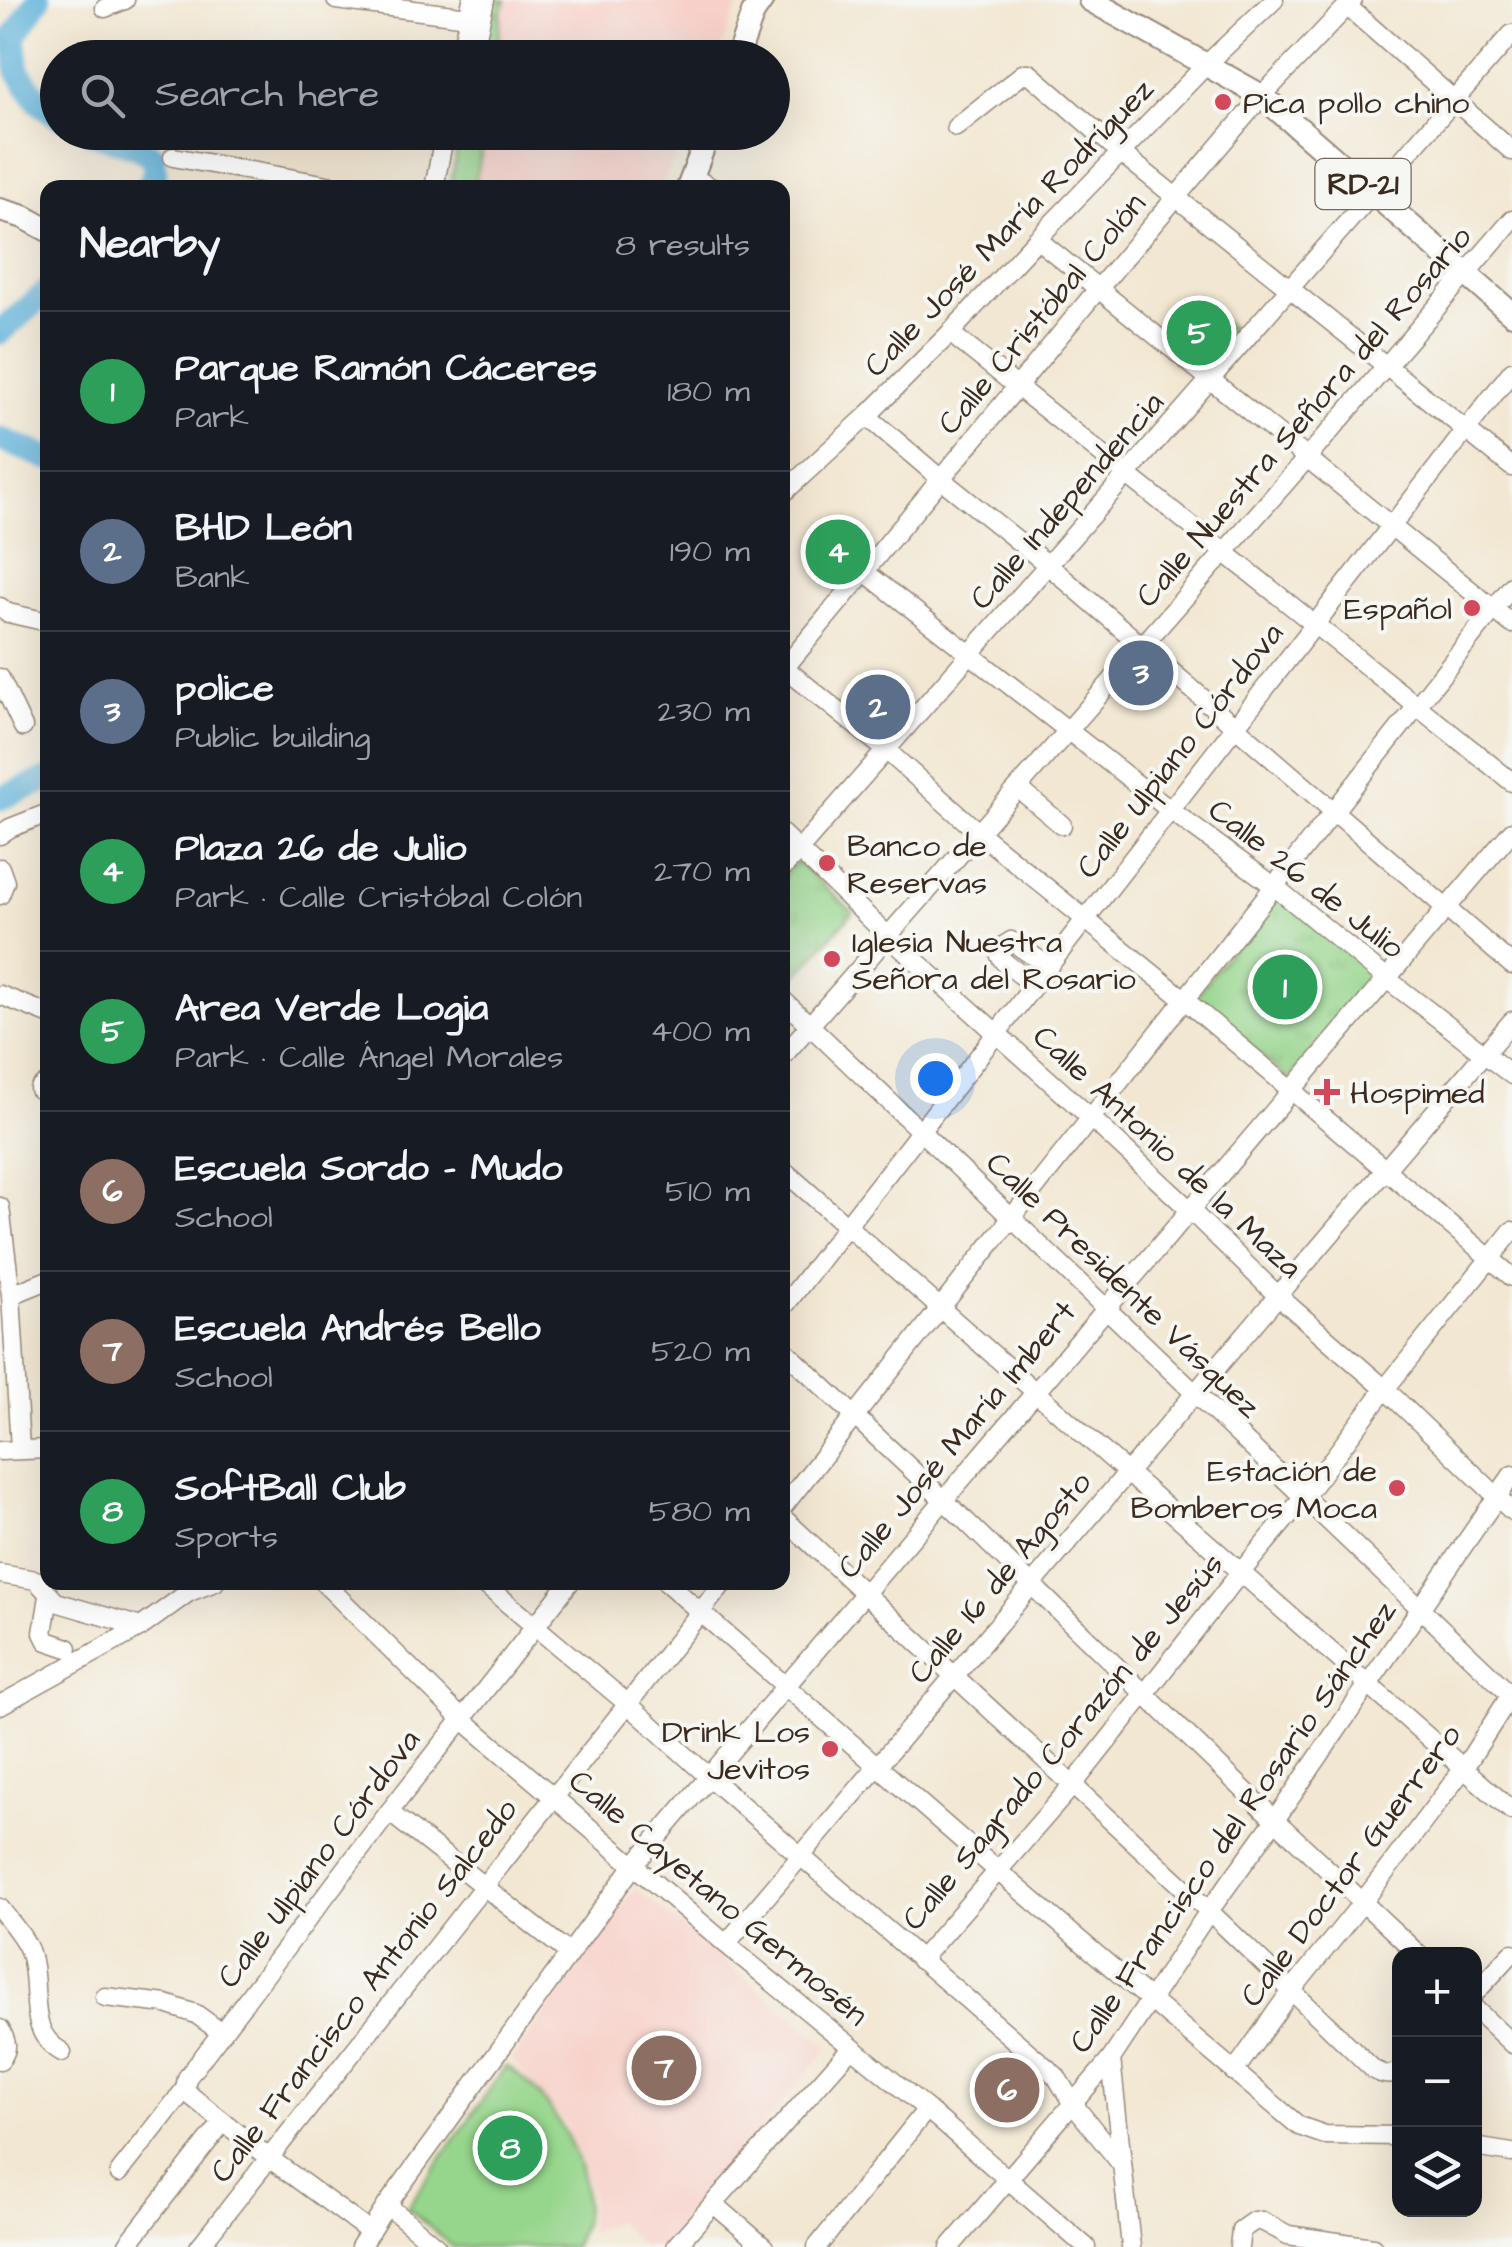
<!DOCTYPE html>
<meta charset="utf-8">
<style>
:root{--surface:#171b24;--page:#242831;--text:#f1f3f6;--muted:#9ea1a6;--line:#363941;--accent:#8c9099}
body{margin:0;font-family:"Architects Daughter",sans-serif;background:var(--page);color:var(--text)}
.controls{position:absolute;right:30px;bottom:30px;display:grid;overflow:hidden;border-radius:20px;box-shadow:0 10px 40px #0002}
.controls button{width:90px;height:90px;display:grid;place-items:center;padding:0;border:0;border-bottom:2px solid var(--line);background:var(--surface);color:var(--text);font:50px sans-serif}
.you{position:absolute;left:935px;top:1078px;width:35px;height:35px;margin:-25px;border:8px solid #fff;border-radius:50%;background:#1a73e8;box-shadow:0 0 0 15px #1a73e833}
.badge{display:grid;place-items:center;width:65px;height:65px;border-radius:50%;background:var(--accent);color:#fff;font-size:32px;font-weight:700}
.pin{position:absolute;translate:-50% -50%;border:5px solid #fff;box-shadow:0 2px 10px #0006}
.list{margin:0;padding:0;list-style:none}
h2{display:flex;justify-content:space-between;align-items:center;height:130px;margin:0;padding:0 40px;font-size:42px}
h2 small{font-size:32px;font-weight:400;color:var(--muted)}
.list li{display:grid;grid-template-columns:65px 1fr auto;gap:30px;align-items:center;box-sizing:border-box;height:160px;padding:0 40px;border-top:2px solid var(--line)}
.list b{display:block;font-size:38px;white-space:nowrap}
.list p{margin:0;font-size:32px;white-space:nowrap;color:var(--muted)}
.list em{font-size:32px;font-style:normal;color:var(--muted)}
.icon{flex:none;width:55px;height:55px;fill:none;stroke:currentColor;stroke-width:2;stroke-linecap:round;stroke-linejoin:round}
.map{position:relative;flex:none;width:1512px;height:2247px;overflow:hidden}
.search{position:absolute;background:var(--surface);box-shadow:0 10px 40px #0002;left:40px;top:40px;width:750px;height:110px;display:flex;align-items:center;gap:25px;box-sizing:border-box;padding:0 35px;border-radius:55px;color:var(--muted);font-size:38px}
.panel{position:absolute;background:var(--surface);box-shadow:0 10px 40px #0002;left:40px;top:180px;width:750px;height:1410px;border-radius:20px}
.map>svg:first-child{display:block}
</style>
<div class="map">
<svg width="1512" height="2247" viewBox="0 0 1512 2247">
<defs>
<pattern id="grass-tufts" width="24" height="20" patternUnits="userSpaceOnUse" patternTransform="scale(2.5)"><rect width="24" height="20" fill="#96d58c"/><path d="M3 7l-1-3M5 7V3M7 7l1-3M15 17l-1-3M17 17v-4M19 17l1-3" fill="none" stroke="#82b778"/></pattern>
</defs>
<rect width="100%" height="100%" fill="#f6f6f2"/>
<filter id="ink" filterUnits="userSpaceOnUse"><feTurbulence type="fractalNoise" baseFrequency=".01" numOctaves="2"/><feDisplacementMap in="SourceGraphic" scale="20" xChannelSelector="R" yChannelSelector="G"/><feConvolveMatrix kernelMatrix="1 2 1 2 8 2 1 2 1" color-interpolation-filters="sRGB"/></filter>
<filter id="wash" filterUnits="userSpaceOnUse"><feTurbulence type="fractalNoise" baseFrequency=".0048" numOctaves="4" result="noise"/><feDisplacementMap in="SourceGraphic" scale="40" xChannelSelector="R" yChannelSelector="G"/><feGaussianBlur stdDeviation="2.25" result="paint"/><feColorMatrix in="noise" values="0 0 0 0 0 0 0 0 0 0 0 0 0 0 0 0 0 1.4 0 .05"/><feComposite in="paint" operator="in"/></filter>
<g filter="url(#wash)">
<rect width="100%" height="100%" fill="#f2e7d2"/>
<g fill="#f7d1c9">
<polygon points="506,0 741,0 717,57 497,58 501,11"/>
<polygon points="485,133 685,133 662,187 474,188"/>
<polygon points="635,1888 829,2047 663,2247 642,2247 616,2220 588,2234 590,2195 581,2161 564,2122 511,2060"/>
</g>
<g fill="url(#grass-tufts)" stroke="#688055" stroke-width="2.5">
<polygon points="485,0 506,0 501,11 497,57 474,58"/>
<polygon points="460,133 485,133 474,187 450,187"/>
<polygon points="1197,300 1233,330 1203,365 1166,337"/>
<polygon points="827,529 862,561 853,573 815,544"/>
<polygon points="797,861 853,912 783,990 783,877"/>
<polygon points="1275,892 1376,975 1289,1080 1194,998"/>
</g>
<path fill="#96d58c" stroke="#688055" stroke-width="2.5" d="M 506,2066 C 551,2096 591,2161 584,2217 C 583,2227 577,2238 573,2247 L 453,2247 L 407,2208 Z"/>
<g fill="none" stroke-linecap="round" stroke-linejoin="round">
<g stroke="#60b3db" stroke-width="25">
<polyline points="38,0 14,37 18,71 39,102 58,116"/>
<polyline points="91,132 136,147 153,156 155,172 148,188"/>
<polyline points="0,332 48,291"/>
<polyline points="0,439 48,458"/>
<polyline points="0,798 48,779"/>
</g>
</g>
</g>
<g filter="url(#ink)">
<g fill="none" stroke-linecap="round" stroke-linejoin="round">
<g stroke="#968878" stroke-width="21">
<g id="minor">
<polyline points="336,0 468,17"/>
<polyline points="1347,6 1512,151"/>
<polyline points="105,8 125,0"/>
<polyline points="460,58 472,0"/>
<polyline points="472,58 485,0"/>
<polyline points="956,127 1024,73 1029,73 1121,153 1512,467"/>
<polyline points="173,157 344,188"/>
<polyline points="692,177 712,188"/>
<polyline points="434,188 445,132"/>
<polyline points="1037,239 1512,624"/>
<polyline points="950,333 1512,782"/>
<polyline points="867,416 942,480 1048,565 1512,965"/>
<polyline points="782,494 867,416 950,333 1037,239 1205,66 1274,0"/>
<polyline points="866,573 1170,810 1274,886 1387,979 1512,1075"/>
<polyline points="0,607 8,613 48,622"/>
<polyline points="782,666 886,750 979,833 1185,1000 1512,1277"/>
<polyline points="782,671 1098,289 1262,96 1353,0"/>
<polyline points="0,678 23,727"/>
<polyline points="1018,788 1062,825"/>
<polyline points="782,834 888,936 1091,1118 1190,1210 1278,1296 1385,1389 1512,1511"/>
<polyline points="0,835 10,828 48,813"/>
<polyline points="0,868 5,882 0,895"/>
<polyline points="782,869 1512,34"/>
<polyline points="1034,985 1004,962 1000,956 1000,948 1011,941 1048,966"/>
<polyline points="0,995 48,1014"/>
<polyline points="782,999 1511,1695"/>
<polyline points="782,1057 1307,458 1512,220"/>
<polyline points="39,1089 48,1082"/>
<polyline points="782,1169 1512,1811"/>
<polyline points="0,1207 11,1295 20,1449"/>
<polyline points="11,1295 48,1280"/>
<polyline points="782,1309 1512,371"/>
<polyline points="782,1348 944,1500 1275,1820 1418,1954"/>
<polyline points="0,1451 48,1449"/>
<polyline points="782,1508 1512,586"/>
<path d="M 782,1517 L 1209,1911 L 1374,2070 C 1384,2075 1389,2076 1400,2072"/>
<polyline points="0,1574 36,1580 56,1602 141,1627"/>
<polyline points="323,1582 463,1720 726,1944 927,2109 1086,2247"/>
<polyline points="482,1582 628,1704 709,1777 1056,2076 1073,2104 1122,2165"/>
<polyline points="666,1582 999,1872 1299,2126 1325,2135 1400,2136"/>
<polyline points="49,1596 43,1633 47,1641 68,1648"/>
<polyline points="0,1705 141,1627 189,1592 215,1582"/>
<polyline points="389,1812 569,1953"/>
<path d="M 0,1908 C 10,1922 25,1937 30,1953 C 42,1989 24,2031 62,2052"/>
<polyline points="726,1944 1512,1021"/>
<polyline points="920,1960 1072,1786 1241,1572 1304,1497 1385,1389 1512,1231"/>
<polyline points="1474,1994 1512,1953"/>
<polyline points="105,1997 166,2004 196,2014 222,2033"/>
<polyline points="1474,2008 1512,2044"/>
<path d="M 0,2029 C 6,2040 10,2049 0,2060"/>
<polyline points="1111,2059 1131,2247"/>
<polyline points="1234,2072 1291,1991 1362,1903 1464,1768 1512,1693"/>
<polyline points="185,2089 191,2096 269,2158 370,2232"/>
<polyline points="1474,2147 1512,2153"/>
<polyline points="119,2173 185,2089 187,2078 389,1812 570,1582"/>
<polyline points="714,2204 764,2247"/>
<polyline points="387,2205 437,2247"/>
<polyline points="128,2244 223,2122"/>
<polyline points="199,2247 724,1582"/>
<polyline points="360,2247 387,2205 634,1865 1512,831"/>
<polyline points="675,2247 851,2048"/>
<polyline points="817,2247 927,2109"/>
<polyline points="950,2247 1111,2059 1209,1911 1275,1820 1512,1475"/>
<polyline points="1239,2247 1241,2230 1254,2221 1262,2221 1288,2235 1373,2247"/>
</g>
</g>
<g stroke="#968878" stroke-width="26">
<g id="major">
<polyline points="1090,0 1262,96 1512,314"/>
<polyline points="737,58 753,13 762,0"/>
<polyline points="688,188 709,132"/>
<polyline points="0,210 24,217 48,230"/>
</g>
</g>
<use href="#minor" stroke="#fff" stroke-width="18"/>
<use href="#major" stroke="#fff" stroke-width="22"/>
</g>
</g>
<g fill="#d1495b" stroke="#f6f6f2" stroke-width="4">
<circle cx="1223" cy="102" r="10"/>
<circle cx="1472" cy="608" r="10"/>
<circle cx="827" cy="863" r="10"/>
<circle cx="832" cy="959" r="10"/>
<path d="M1322 1077h10v10h10v10h-10v10h-10v-10h-10v-10h10z"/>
<circle cx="1397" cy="1488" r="10"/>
<circle cx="830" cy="1749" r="10"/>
</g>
<g text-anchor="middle" stroke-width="8" stroke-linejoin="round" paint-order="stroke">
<rect fill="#f6f6f2" stroke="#73675e" stroke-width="2.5" x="1315.5" y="159" width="95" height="50" rx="8"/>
<g font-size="30" font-weight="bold" fill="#3b2a1e">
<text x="1363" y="194">RD-21</text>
</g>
<g font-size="32" fill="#3b2a1e" stroke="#f6f6f2" text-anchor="start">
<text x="1243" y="113">Pica pollo chino</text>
<text x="1452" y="619" text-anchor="end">Español</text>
<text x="847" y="856">Banco de<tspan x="847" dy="37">Reservas</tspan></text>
<text x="852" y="952">Iglesia Nuestra<tspan x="852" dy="37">Señora del Rosario</tspan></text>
<text x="1350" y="1103">Hospimed</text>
<text x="1377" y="1481" text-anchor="end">Estación de<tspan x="1377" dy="37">Bomberos Moca</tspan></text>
<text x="810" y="1742" text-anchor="end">Drink Los<tspan x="810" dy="37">Jevitos</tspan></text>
</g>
<g font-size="32" fill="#3b2a1e" stroke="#f6f6f2">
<text transform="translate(1008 227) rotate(-46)" y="11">Calle José María Rodríguez</text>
<text transform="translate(1041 313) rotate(-50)" y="11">Calle Cristóbal Colón</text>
<text transform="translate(1303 416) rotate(-49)" y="11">Calle Nuestra Señora del Rosario</text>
<text transform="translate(1066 500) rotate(-49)" y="11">Calle Independencia</text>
<text transform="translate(1179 750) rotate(-52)" y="11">Calle Ulpiano Córdova</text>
<text transform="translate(1307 878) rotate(38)" y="11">Calle 26 de Julio</text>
<text transform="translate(1168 1151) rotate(43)" y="11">Calle Antonio de la Maza</text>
<text transform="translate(1124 1284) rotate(44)" y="11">Calle Presidente Vásquez</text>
<text transform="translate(956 1439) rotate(-50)" y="11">Calle José María Imbert</text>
<text transform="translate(999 1577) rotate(-50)" y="11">Calle 16 de Agosto</text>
<text transform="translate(1062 1741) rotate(-50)" y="11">Calle Sagrado Corazón de Jesús</text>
<text transform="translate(1232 1826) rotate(-55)" y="11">Calle Francisco del Rosario Sánchez</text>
<text transform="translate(318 1858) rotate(-53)" y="11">Calle Ulpiano Córdova</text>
<text transform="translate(1350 1865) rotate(-53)" y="11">Calle Doctor Guerrero</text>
<text transform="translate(719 1897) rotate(40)" y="11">Calle Cayetano Germosén</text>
<text transform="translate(363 1990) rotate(-52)" y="11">Calle Francisco Antonio Salcedo</text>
</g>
</g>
</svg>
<div class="controls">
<button>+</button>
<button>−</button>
<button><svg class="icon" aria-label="layers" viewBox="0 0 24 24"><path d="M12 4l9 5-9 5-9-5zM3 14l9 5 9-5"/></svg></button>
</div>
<div class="you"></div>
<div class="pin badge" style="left:1285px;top:987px;background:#2e9e5b">1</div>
<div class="pin badge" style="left:878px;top:707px;background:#5c6f8a">2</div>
<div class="pin badge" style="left:1141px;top:673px;background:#5c6f8a">3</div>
<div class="pin badge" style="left:838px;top:552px;background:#2e9e5b">4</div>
<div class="pin badge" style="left:1199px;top:333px;background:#2e9e5b">5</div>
<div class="pin badge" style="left:1007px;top:2090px;background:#8d6e63">6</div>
<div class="pin badge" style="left:664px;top:2068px;background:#8d6e63">7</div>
<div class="pin badge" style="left:510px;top:2148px;background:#2e9e5b">8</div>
<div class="search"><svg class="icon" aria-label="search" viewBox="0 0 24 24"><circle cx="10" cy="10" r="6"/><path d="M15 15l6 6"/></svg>Search here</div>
<section class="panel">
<h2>Nearby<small>8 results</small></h2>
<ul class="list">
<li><span class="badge" style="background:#2e9e5b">1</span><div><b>Parque Ramón Cáceres</b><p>Park</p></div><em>180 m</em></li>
<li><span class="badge" style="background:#5c6f8a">2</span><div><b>BHD León</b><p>Bank</p></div><em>190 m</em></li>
<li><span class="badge" style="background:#5c6f8a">3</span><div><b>police</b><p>Public building</p></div><em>230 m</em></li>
<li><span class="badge" style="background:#2e9e5b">4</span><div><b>Plaza 26 de Julio</b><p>Park · Calle Cristóbal Colón</p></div><em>270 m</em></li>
<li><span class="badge" style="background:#2e9e5b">5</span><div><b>Area Verde Logia</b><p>Park · Calle Ángel Morales</p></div><em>400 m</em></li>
<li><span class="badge" style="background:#8d6e63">6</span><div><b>Escuela Sordo - Mudo</b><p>School</p></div><em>510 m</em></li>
<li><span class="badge" style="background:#8d6e63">7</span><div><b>Escuela Andrés Bello</b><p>School</p></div><em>520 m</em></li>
<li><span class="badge" style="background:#2e9e5b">8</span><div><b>SoftBall Club</b><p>Sports</p></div><em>580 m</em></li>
</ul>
</section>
</div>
